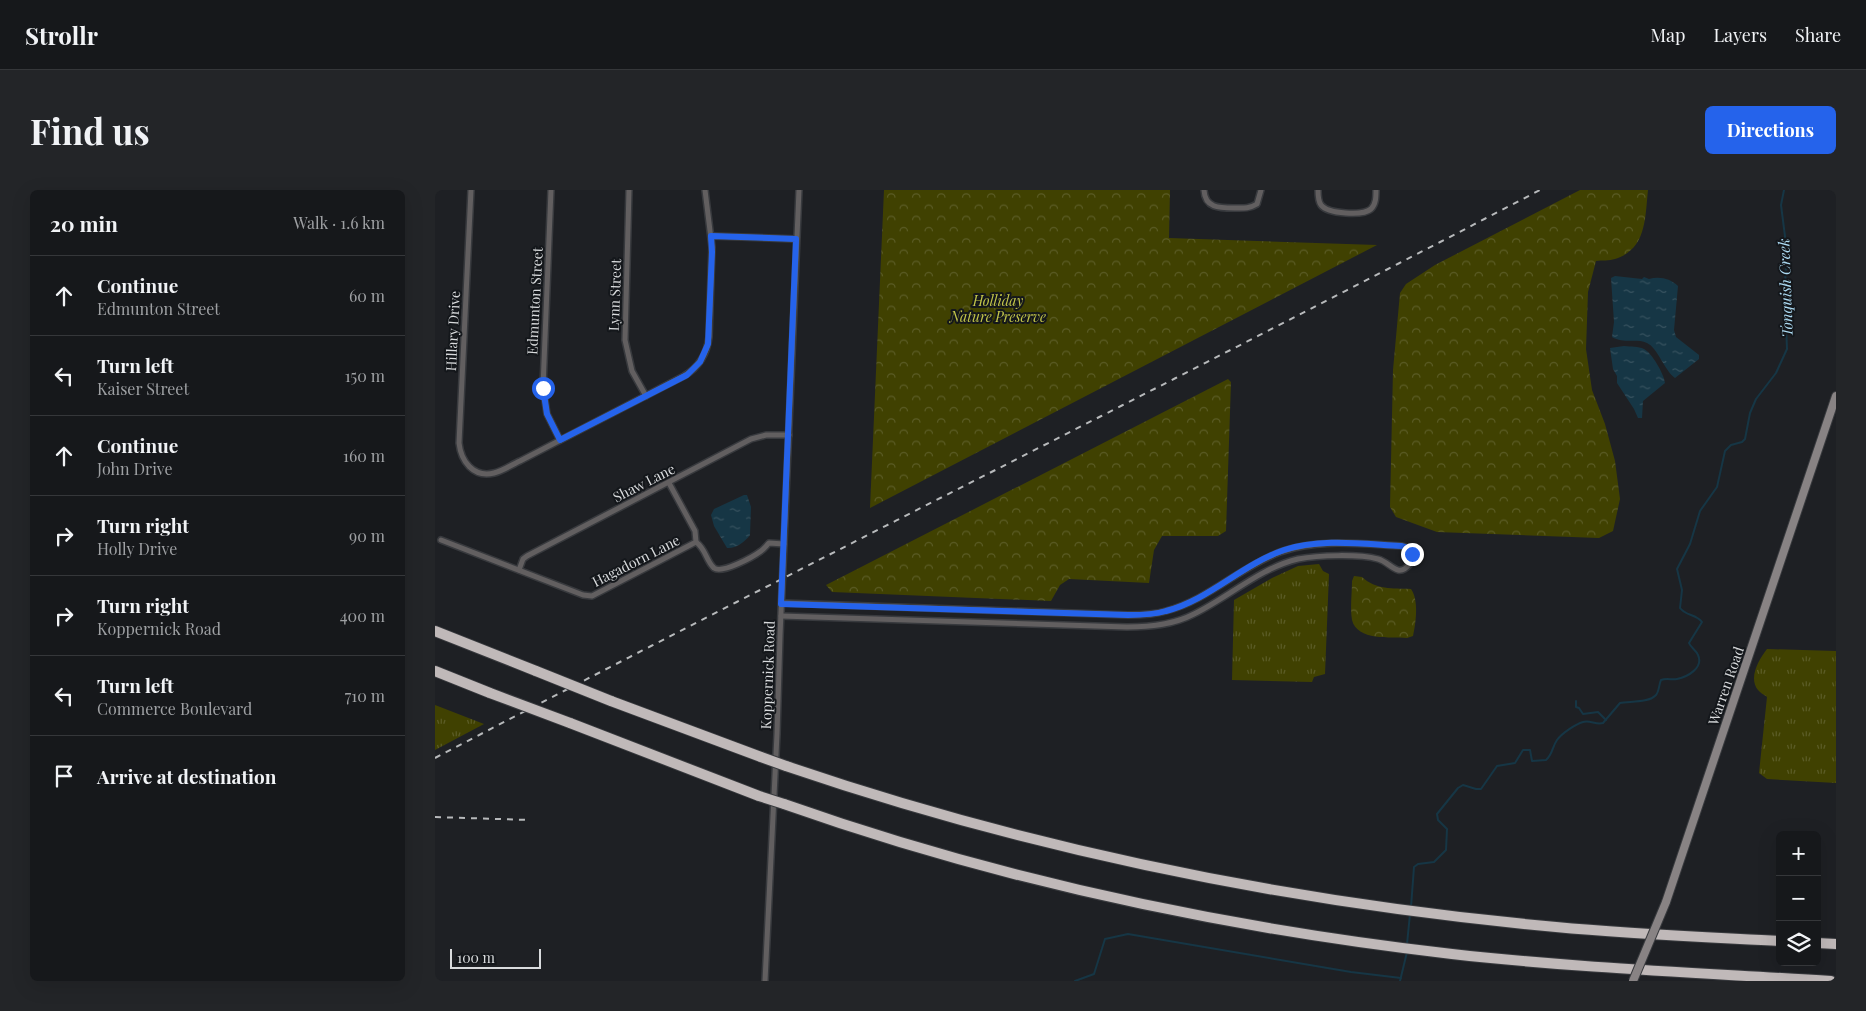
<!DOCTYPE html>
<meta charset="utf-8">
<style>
:root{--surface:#16181b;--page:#232528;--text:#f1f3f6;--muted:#9ea0a3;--line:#35373a;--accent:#2563eb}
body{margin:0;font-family:"Playfair Display",serif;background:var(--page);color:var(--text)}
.controls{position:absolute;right:15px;bottom:15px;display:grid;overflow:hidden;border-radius:8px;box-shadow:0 5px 20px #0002}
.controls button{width:45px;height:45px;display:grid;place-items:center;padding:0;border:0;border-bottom:1px solid var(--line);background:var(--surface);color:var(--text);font:25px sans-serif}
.scale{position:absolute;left:15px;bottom:12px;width:91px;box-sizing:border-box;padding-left:5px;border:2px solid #d9dbdd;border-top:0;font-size:14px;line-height:18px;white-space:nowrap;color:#d9dbdd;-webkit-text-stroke:4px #14171b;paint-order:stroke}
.stop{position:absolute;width:15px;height:15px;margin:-11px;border:4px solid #2563eb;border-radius:50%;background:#fff}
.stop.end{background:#2563eb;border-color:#fff;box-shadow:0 1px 5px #0008}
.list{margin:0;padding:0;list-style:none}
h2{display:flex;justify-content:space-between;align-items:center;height:65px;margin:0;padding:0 20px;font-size:21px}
h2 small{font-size:16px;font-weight:400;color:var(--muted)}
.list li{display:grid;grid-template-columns:32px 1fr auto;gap:15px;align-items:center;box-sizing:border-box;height:80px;padding:0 20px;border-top:1px solid var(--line)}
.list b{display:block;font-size:19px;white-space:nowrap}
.list p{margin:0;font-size:16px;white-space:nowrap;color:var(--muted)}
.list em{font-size:16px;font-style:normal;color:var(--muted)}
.icon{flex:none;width:28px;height:28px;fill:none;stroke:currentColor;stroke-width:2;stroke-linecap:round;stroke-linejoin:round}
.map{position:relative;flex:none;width:1401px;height:791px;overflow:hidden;border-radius:8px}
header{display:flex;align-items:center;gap:30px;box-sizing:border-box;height:70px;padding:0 25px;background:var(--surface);border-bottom:1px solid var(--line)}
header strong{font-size:24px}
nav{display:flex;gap:28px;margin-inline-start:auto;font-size:18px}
.intro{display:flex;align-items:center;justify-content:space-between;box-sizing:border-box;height:120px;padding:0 30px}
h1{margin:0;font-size:35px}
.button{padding:12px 22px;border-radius:8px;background:var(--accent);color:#fff;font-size:18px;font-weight:700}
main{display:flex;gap:30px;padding:0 30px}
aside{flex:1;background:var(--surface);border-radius:8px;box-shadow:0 5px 20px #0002}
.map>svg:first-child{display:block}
</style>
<header>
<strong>Strollr</strong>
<nav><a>Map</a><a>Layers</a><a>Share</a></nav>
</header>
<div class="intro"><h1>Find us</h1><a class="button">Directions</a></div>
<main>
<aside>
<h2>20 min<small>Walk · 1.6 km</small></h2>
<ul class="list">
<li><svg class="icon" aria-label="ahead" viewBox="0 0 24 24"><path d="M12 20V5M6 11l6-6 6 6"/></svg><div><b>Continue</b><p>Edmunton Street</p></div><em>60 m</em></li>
<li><svg class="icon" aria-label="left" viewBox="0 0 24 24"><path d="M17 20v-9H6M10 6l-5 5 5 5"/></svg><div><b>Turn left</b><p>Kaiser Street</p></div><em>150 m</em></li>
<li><svg class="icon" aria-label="ahead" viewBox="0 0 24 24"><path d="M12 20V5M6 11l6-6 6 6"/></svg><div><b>Continue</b><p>John Drive</p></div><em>160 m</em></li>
<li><svg class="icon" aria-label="right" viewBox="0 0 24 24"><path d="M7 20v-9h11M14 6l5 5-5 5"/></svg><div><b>Turn right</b><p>Holly Drive</p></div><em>90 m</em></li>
<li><svg class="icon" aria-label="right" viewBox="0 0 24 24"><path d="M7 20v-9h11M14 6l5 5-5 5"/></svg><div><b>Turn right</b><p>Koppernick Road</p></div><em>400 m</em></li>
<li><svg class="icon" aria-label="left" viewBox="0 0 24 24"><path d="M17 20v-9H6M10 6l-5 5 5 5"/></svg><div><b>Turn left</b><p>Commerce Boulevard</p></div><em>710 m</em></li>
<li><svg class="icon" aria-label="arrive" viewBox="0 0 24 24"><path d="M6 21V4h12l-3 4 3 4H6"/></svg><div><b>Arrive at destination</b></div></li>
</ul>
</aside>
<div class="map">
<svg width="1401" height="791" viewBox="0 0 1401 791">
<defs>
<pattern id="grass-tufts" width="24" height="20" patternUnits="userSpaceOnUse" patternTransform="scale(1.25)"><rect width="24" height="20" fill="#404101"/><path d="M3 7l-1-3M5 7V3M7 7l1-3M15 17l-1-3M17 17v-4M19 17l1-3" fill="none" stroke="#5b5c26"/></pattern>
<pattern id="forest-crowns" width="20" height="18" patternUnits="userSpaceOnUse" patternTransform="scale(1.25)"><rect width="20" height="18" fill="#404101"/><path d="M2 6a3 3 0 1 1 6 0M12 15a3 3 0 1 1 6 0" fill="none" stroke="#5b5c26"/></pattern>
<pattern id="water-ripples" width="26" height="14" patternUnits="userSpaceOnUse" patternTransform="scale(1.25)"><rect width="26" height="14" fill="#163645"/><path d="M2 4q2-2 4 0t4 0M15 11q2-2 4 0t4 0" fill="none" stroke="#37525f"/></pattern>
</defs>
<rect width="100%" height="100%" fill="#1e2024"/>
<g fill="url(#grass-tufts)">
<polygon points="884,374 888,381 894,384 890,484 879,487 877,492 797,490 799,410 837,388 863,376"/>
<path d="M 1332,459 L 1401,461 L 1401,593 L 1332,589 L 1324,583 L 1332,507 C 1330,505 1325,503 1323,500 C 1313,488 1324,469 1332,459 Z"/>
<polygon points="0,515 49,534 0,560"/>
</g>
<g fill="url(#forest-crowns)">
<polygon points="449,0 735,0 734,48 942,55 435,318"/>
<path d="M 1145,0 L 1213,0 C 1210,27 1212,59 1180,69 C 1174,71 1167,70 1161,71 L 1153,102 L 1151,159 L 1157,200 L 1170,234 L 1180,271 L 1185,309 L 1178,341 L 1164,348 L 1002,342 L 961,327 L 955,317 L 958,180 L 965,103 L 971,94 L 1000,75 Z"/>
<polygon points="793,189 796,192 791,341 783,346 727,346 719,360 714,393 634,389 625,395 616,411 397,402 391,395"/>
<path d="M 919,386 L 927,387 C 941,400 957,398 976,399 C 984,410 981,433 978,446 L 972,448 C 956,447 922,451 917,430 C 915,418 917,403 917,391 Z"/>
</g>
<g fill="url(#water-ripples)">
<path d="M 1180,86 L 1207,89 L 1209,87 L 1214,89 C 1224,86 1235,88 1243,96 L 1239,140 L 1241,147 L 1264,165 L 1264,169 L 1240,188 C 1229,180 1223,158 1212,153 C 1202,148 1189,154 1177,147 L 1179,132 L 1176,88 Z"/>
<path d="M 1189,156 C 1196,157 1203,156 1209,159 C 1217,163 1229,184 1230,193 L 1208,211 L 1207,228 L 1203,228 L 1199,219 L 1182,193 L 1182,186 L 1178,179 L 1175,158 Z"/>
<path d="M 309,305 L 312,305 L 316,317 L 315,345 C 310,352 300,359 292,358 L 279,336 L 276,325 L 279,319 Z"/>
</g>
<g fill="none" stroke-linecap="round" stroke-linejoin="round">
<g stroke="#163645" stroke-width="2">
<polyline points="1141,511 1141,517 1144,518 1148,524 1163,522 1171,530"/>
<path d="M 976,717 L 979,677 L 983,674 L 999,672 L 1011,660 L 1012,639 L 1003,630 L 1002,624 L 1023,598 L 1028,595 L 1041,599 L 1046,599 L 1062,576 L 1080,573 L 1088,560 L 1095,560 L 1097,571 L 1111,570 C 1118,564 1117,557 1122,550 C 1127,543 1141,534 1148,532 C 1155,530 1161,535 1168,533 L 1185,513 C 1194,511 1214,513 1221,505 C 1224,502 1224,494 1226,490 C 1231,488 1237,490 1242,489 C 1252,487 1269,478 1263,465 C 1261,460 1256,458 1254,453 L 1267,432 C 1261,424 1251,426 1245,418 L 1247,400 L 1242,379 L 1255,354 L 1265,321 L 1282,297 L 1290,261 L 1296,255 L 1307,252 L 1310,249 L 1315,223 L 1321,209 L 1341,183 L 1352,159 L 1351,134 L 1352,116 L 1350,93 L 1352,62 L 1346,15 L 1349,0"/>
<polyline points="972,754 975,724"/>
<polyline points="640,791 659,784 670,749 693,744 916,782 966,788"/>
<polyline points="965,791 972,762"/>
</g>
<g stroke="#383a3e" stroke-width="8">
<g id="minor">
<path d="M 36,0 L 24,253 C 26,271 38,288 59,283 C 68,281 76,275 85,271 L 249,186 C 264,177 272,164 274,147 L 277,57 L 270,0"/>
<polyline points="116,0 108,197 112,224 125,250"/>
<polyline points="194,0 190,150 197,181 211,206"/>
<path d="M 769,0 C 770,18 784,18 799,18 C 807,18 814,19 822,14 L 826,0"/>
<path d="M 883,0 C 883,5 883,11 886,15 C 893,24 928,26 936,19 C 941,14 941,7 941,0"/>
<polyline points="276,46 361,49"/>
<polyline points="6,350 148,405 157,406 261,352 260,341 234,293"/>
<path d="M 261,352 C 271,359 271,371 279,378 C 287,384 318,367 326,361 C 329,359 331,356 334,353 L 349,354"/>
<polyline points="84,380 88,369 92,366 316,249 331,245 354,245"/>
<path d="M 346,426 L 692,437 C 715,437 738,435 759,424 C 794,407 825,378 863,369 C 884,365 924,364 943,369 C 951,371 956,378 963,380 C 969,381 972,377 976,373 L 977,364 L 970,357 L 966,356 C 927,354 883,348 845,362 C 805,377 773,410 731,421 C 718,425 705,425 693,425 L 347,413"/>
<polyline points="330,791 342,544 345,446 364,0"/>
</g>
</g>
<g stroke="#383a3e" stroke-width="10">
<polyline id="secondary" points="1231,712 1401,206"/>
</g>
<g stroke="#383a3e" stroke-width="12">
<g id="motorway">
<polyline points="0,441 101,481"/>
<polyline points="0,481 55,503"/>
<polyline points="176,511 326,567"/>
<polyline points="135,533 324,606"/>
<path d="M 351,576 C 600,661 859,713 1121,737 C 1195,744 1270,747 1345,751"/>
<path d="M 349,614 C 564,690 791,738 1017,764 C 1142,778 1269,783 1396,791"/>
<polyline points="1382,753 1401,754"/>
</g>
</g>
<use href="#minor" stroke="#625f60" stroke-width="5"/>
<use href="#secondary" stroke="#888384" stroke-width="8"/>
<use href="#motorway" stroke="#c0b9b9" stroke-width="10"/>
<g stroke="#b7b9bb" stroke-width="2" stroke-dasharray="6 6" stroke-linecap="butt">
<path d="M 0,568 C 367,376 738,192 1105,0"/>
<polyline points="0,627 95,630"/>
</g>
<g stroke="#383a3e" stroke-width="10" stroke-linecap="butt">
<polyline id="secondary-bridge" points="1198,791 1231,712"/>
</g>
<g stroke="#383a3e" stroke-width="12" stroke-linecap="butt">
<g id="motorway-bridge">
<polyline points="101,481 176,511"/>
<polyline points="55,503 135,533"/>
<polyline points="326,567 351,576"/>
<polyline points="324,606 349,614"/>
</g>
</g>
<use href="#secondary-bridge" stroke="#888384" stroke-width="8"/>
<use href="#motorway-bridge" stroke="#c0b9b9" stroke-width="10"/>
</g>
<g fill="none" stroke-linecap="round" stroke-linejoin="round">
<path stroke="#2563eb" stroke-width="6" d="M 108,198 L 112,224 L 125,250 L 252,185 L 265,172 L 273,154 L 277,62 L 276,46 L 361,49 L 346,414 L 693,425 C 705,425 718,425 731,421 C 774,410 806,375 849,360 C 885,348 928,354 966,356 L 970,357 L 977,364"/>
</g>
<g text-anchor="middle" stroke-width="4" stroke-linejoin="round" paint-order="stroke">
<g font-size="14" fill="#d9dbdd" stroke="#14171b">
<text transform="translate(180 105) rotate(-88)" y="5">Lynn Street</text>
<text transform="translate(100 111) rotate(-87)" y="5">Edmunton Street</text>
<text transform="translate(18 141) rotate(-87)" y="5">Hillary Drive</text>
<text transform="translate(209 293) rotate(-27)" y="5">Shaw Lane</text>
<text transform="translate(201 371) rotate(-27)" y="5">Hagadorn Lane</text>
<text transform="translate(333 485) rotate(-88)" y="5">Koppernick Road</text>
<text transform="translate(1291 496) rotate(-71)" y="5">Warren Road</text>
</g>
<g font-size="14" font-style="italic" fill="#c3c64a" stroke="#14171b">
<text x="563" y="116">Holliday<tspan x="563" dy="16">Nature Preserve</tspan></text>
</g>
<g font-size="15" font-style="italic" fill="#acdaf2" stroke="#14171b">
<text transform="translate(1351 98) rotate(-92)" y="5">Tonquish Creek</text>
</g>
</g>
</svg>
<div class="controls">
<button>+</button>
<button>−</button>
<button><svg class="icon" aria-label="layers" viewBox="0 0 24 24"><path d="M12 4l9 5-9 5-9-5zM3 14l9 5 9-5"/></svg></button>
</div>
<div class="scale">100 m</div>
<div class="stop" style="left:108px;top:198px"></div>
<div class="stop end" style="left:977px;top:364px"></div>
</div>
</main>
